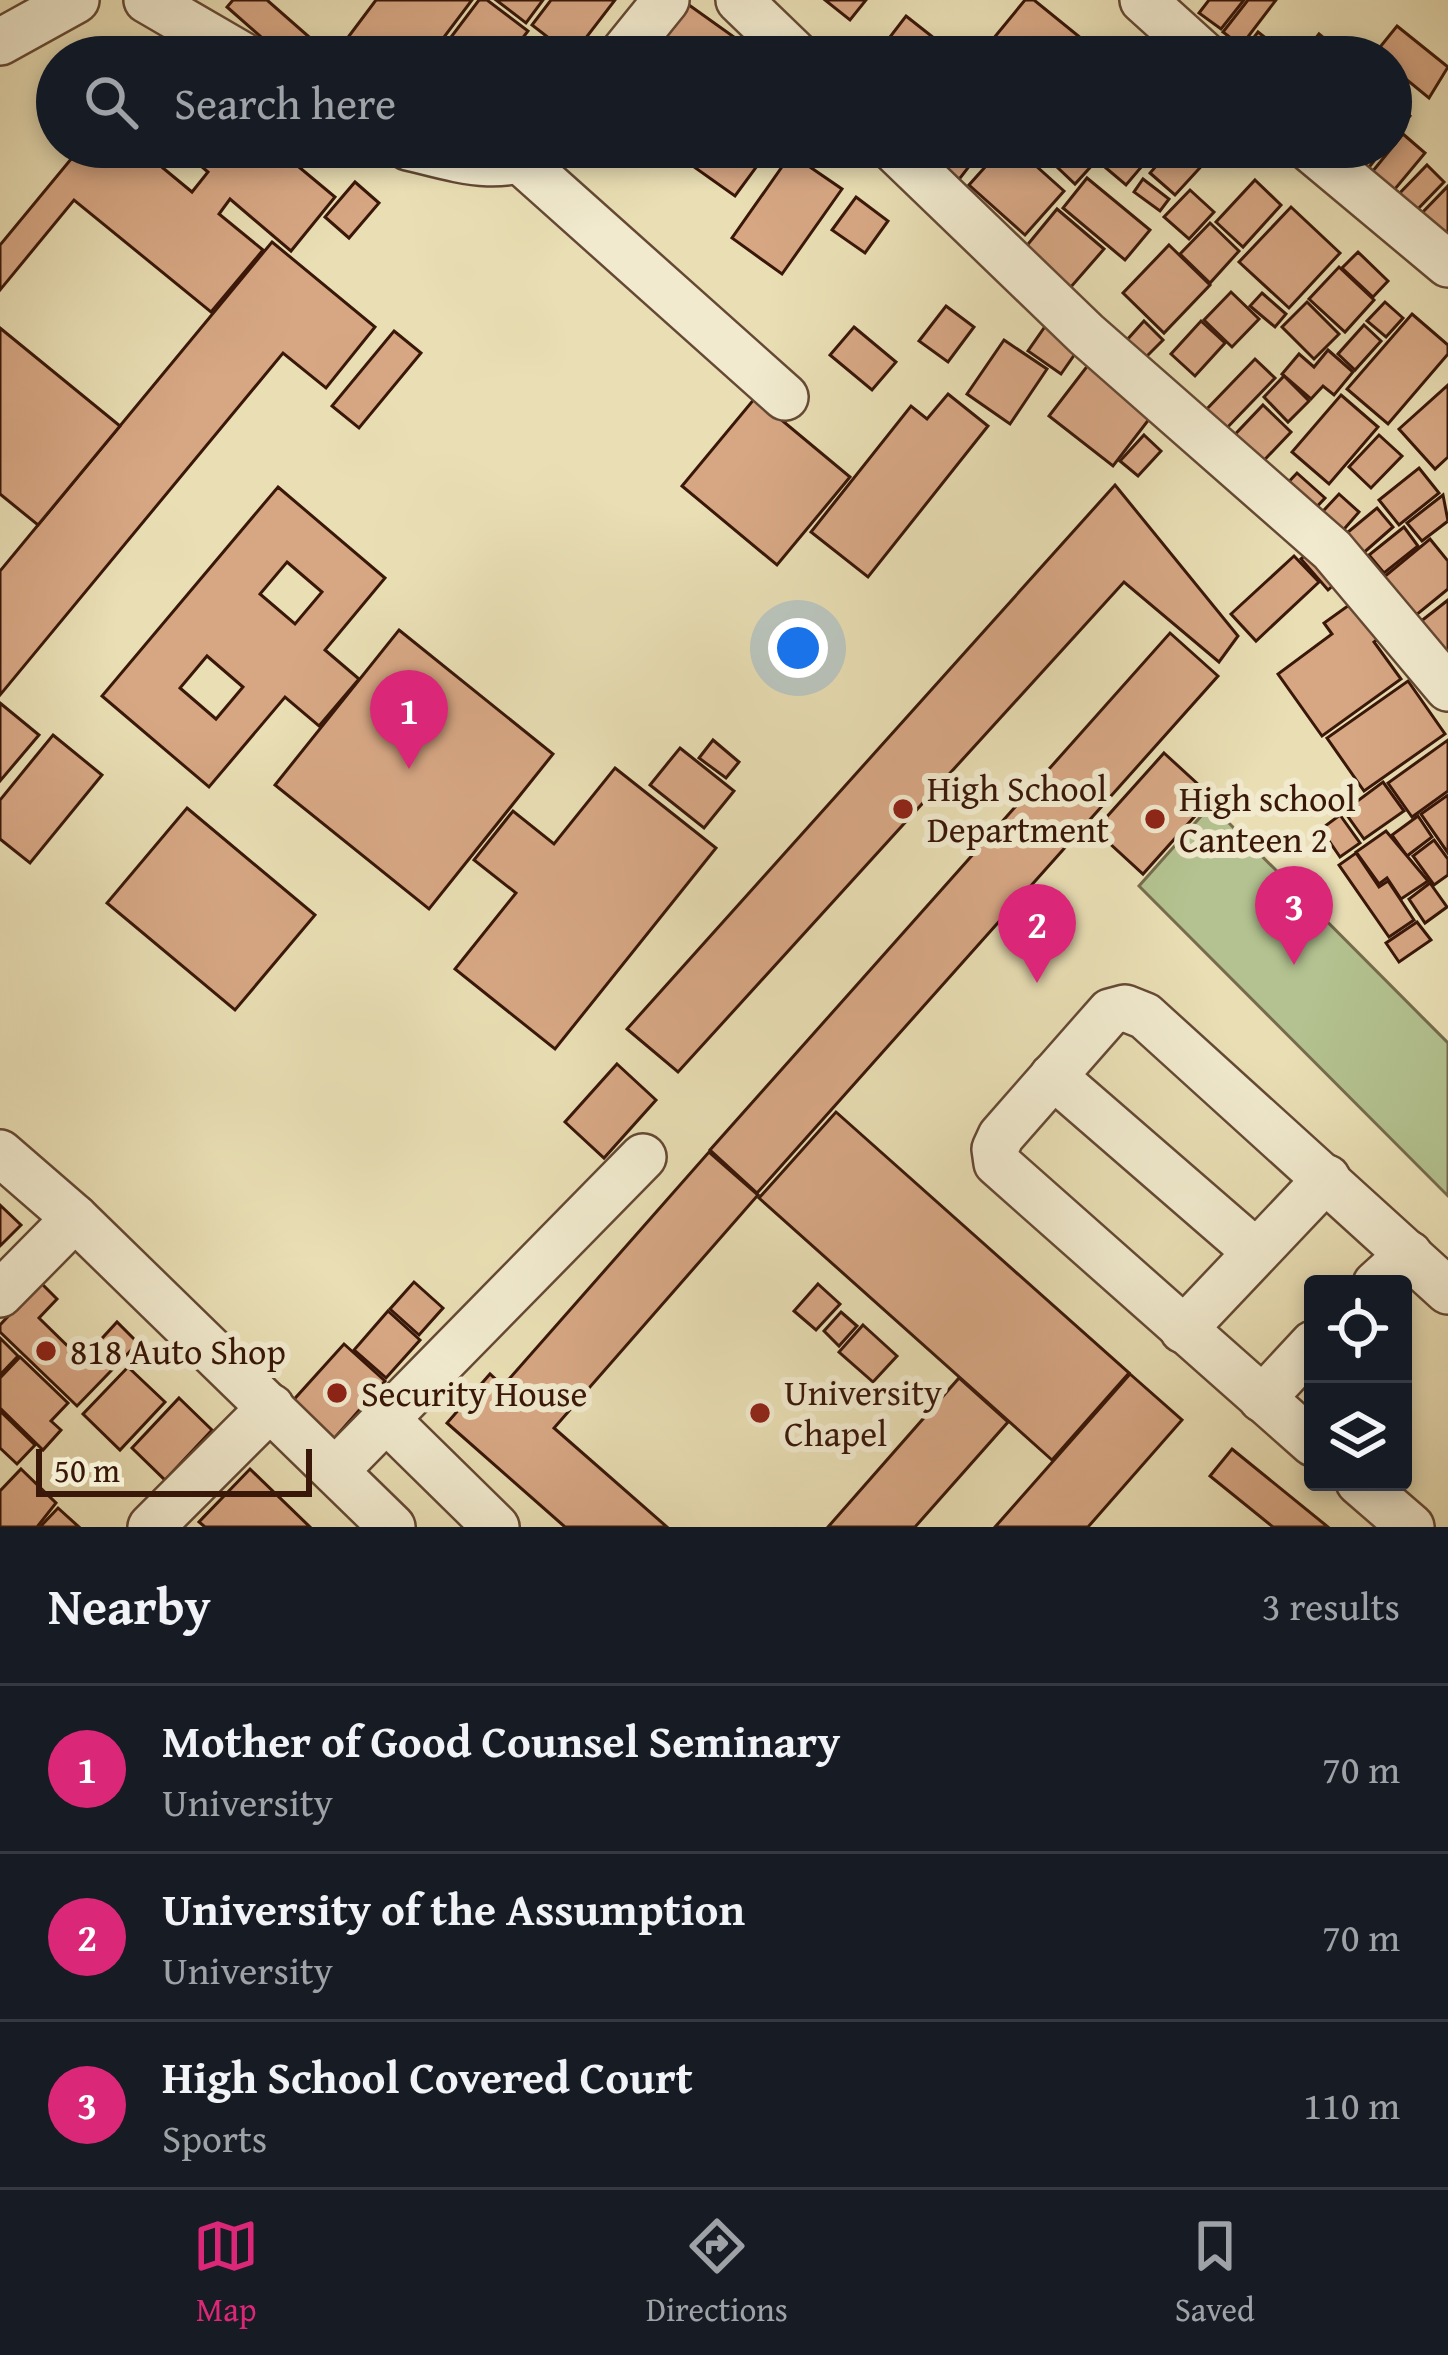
<!DOCTYPE html>
<style>
:root{--surface:#171b24;--page:#20242c;--text:#f1f3f6;--muted:#9ea1a6;--line:#363941;--accent:#db2777}
body{margin:0;font-family:"Gentium Book Plus",serif;background:var(--page);color:var(--text)}
.controls{position:absolute;right:36px;bottom:36px;display:grid;overflow:hidden;border-radius:12px;box-shadow:0 6px 18px #0003}
.controls button{width:108px;height:108px;display:grid;place-items:center;padding:0;border:0;border-bottom:3px solid var(--line);background:var(--surface);color:var(--text);font:60px sans-serif}
.scale{position:absolute;left:36px;bottom:30px;width:276px;box-sizing:border-box;padding-left:12px;border:6px solid #391709;border-top:0;font-size:33px;line-height:42px;white-space:nowrap;color:#391709;-webkit-text-stroke:9px #f1eace;paint-order:stroke}
.you{position:absolute;left:798px;top:648px;width:42px;height:42px;margin:-30px;border:9px solid #fff;border-radius:50%;background:#1a73e8;box-shadow:0 0 0 18px #1a73e833}
.badge{display:grid;place-items:center;width:78px;height:78px;border-radius:50%;background:var(--accent);color:#fff;font-size:39px;font-weight:700}
.pin{position:absolute;translate:-50% -99px;filter:drop-shadow(0 3px 6px #0008)}
.pin::after{content:'';position:absolute;top:63px;width:42px;height:36px;background:inherit;clip-path:polygon(0 0,100% 0,50% 100%)}
.list{margin:0;padding:0;list-style:none}
h2{display:flex;justify-content:space-between;align-items:center;height:156px;margin:0;padding:0 48px;font-size:51px}
h2 small{font-size:39px;font-weight:400;color:var(--muted)}
.list li{display:grid;grid-template-columns:78px 1fr auto;gap:36px;align-items:center;box-sizing:border-box;height:168px;padding:0 48px;border-top:3px solid var(--line)}
.list b{display:block;font-size:45px;white-space:nowrap}
.list p{margin:0;font-size:39px;white-space:nowrap;color:var(--muted)}
.list em{font-size:39px;font-style:normal;color:var(--muted)}
.icon{flex:none;width:66px;height:66px;fill:none;stroke:currentColor;stroke-width:2;stroke-linecap:round;stroke-linejoin:round}
.map{position:relative;flex:none;width:1448px;height:1527px;overflow:hidden}
.search{position:absolute;background:var(--surface);box-shadow:0 6px 18px #0003;left:36px;right:36px;top:36px;height:132px;display:flex;align-items:center;gap:30px;box-sizing:border-box;padding:0 42px;border-radius:66px;color:var(--muted);font-size:45px}
.sheet{height:660px;background:var(--surface)}
nav{display:flex;justify-content:space-around;align-items:center;box-sizing:border-box;height:168px;border-top:3px solid var(--line);background:var(--surface);font-size:33px;color:var(--muted)}
nav a{display:grid;justify-items:center;gap:6px}
nav .on{color:var(--accent)}
.map>svg:first-child{display:block}
</style>
<div class="map">
<svg width="1448" height="1527" viewBox="0 0 1448 1527">
<rect width="100%" height="100%" fill="#e9deb4"/>
<filter id="stains"><feTurbulence type="fractalNoise" baseFrequency=".00167" numOctaves="4"/><feColorMatrix values="0 0 0 0 .2 0 0 0 0 .09 0 0 0 0 .02 0 0 0 .5 -.17"/></filter>
<radialGradient id="worn" r=".72"><stop offset=".6" stop-color="#630" stop-opacity="0"/><stop offset="1" stop-color="#630" stop-opacity=".3"/></radialGradient>
<polygon fill="#b3c290" stroke="#766c4c" stroke-width="3" points="1211,805 1448,1043 1448,1196 1139,886"/>
<g fill="#d7a784" stroke="#391709" stroke-width="3" fill-rule="evenodd">
<polygon points="233,0 267,0 332,57 284,57 227,7"/>
<polygon points="376,0 472,0 429,57 367,57 346,40"/>
<polygon points="479,0 487,0 528,31 508,57 436,57"/>
<polygon points="496,0 543,0 526,23"/>
<polygon points="551,0 615,0 572,56 532,25"/>
<polygon points="825,0 866,0 850,20"/>
<polygon points="1025,0 1034,0 1087,43 1076,57 979,56"/>
<polygon points="1209,0 1244,0 1221,29 1199,13"/>
<polygon points="1248,0 1276,0 1241,46 1223,32"/>
<polygon points="689,5 748,47 741,57 652,57"/>
<polygon points="906,16 958,57 919,57 909,49 903,57 889,57 880,50"/>
<polygon points="1397,26 1448,67 1429,98 1406,79 1392,96 1391,57 1372,57"/>
<polygon points="1258,32 1272,43 1262,55 1249,44"/>
<polygon points="1319,34 1347,57 1301,57"/>
<polygon points="535,38 560,57 521,57"/>
<polygon points="1106,40 1125,57 1091,57"/>
<polygon points="1391,100 1410,116 1391,140"/>
<polygon points="1403,134 1425,153 1390,195 1368,177"/>
<path d="M 81,147 L 275,147 L 335,197 L 291,251 L 230,199 L 219,214 L 263,250 L 211,312 L 74,200 L 0,290 L 0,245 ZM 180,148 L 208,172 L 192,192 L 163,168 Z"/>
<polygon points="687,147 771,147 735,196 680,157"/>
<polygon points="905,147 984,147 954,186"/>
<polygon points="1003,147 1015,147 1064,191 1025,235 969,185"/>
<polygon points="1036,147 1079,147 1095,162 1075,184"/>
<polygon points="1123,147 1143,165 1126,185 1106,168"/>
<polygon points="1130,147 1168,147 1150,166"/>
<polygon points="1173,147 1219,147 1175,195 1150,173"/>
<polygon points="1338,147 1385,147 1367,170"/>
<polygon points="791,154 842,189 782,274 732,238"/>
<polygon points="1427,165 1444,182 1412,215 1395,198"/>
<polygon points="1087,178 1150,230 1125,260 1063,208"/>
<polygon points="1143,179 1169,199 1160,211 1134,192"/>
<polygon points="1255,180 1281,205 1243,247 1216,222"/>
<polygon points="355,182 379,203 349,238 325,217"/>
<polygon points="1448,186 1448,242 1420,215"/>
<polygon points="1190,190 1214,212 1189,239 1164,217"/>
<polygon points="856,197 888,221 865,253 832,230"/>
<polygon points="1291,207 1340,253 1289,308 1239,262"/>
<polygon points="1057,209 1104,249 1070,288 1024,249"/>
<polygon points="1210,223 1239,251 1210,283 1180,254"/>
<polygon points="272,242 375,327 326,388 283,353 0,695 0,571"/>
<polygon points="1169,245 1210,285 1164,333 1123,293"/>
<polygon points="1358,252 1388,281 1373,297 1342,268"/>
<polygon points="1339,267 1374,300 1345,332 1309,299"/>
<polygon points="1231,292 1259,319 1232,347 1204,320"/>
<polygon points="1262,293 1286,314 1275,327 1250,306"/>
<polygon points="1307,302 1339,334 1314,359 1282,327"/>
<polygon points="1385,302 1403,318 1386,337 1367,321"/>
<polygon points="946,306 974,327 948,362 919,341"/>
<polygon points="1412,314 1448,345 1448,354 1388,424 1347,389"/>
<polygon points="1053,315 1086,338 1061,374 1028,351"/>
<polygon points="1144,321 1163,340 1144,359 1126,341"/>
<polygon points="1201,321 1225,343 1195,376 1171,354"/>
<polygon points="1364,325 1381,341 1355,370 1338,354"/>
<polygon points="854,327 896,362 872,390 830,355"/>
<polygon points="0,328 120,426 38,525 0,494"/>
<polygon points="394,331 421,353 359,428 332,406"/>
<polygon points="1004,340 1047,369 1010,424 967,394"/>
<polygon points="1328,350 1353,372 1334,395 1323,386 1311,399 1282,374 1299,354 1314,367"/>
<polygon points="1095,356 1160,405 1113,466 1049,416"/>
<polygon points="1255,359 1275,378 1223,432 1203,413"/>
<polygon points="1284,376 1309,401 1288,422 1264,397"/>
<polygon points="1448,385 1448,457 1435,469 1399,429"/>
<polygon points="948,394 988,426 868,577 811,532 911,406 927,419"/>
<polygon points="1341,395 1378,427 1329,484 1292,452"/>
<polygon points="755,398 850,477 777,565 682,486"/>
<polygon points="1263,405 1291,432 1251,474 1223,447"/>
<polygon points="1144,435 1161,451 1138,476 1120,461"/>
<polygon points="1379,435 1402,456 1371,488 1349,467"/>
<polygon points="1419,468 1439,493 1399,525 1379,500"/>
<polygon points="1297,473 1325,498 1309,515 1281,490"/>
<polygon points="1115,485 1238,636 1219,662 1124,582 678,1072 627,1029"/>
<path d="M 278,487 L 385,578 L 325,650 L 359,679 L 319,726 L 285,697 L 209,787 L 102,696 ZM 287,562 L 322,592 L 295,624 L 260,594 ZM 207,656 L 243,687 L 216,719 L 180,688 Z"/>
<polygon points="1339,494 1359,512 1332,543 1311,524"/>
<polygon points="1443,495 1448,521 1422,541 1407,523"/>
<polygon points="1377,508 1393,527 1353,562 1336,542"/>
<polygon points="1404,527 1418,546 1384,573 1369,555"/>
<polygon points="1430,539 1448,561 1448,589 1415,616 1384,577"/>
<polygon points="1318,544 1345,575 1328,590 1301,559"/>
<polygon points="1294,556 1319,582 1256,641 1231,614"/>
<polygon points="1363,595 1389,630 1374,642 1401,679 1322,736 1278,674 1332,634 1324,623"/>
<polygon points="1448,600 1448,676 1411,629"/>
<polygon points="399,630 553,754 429,909 275,785"/>
<polygon points="1170,633 1218,676 757,1193 710,1150"/>
<polygon points="1408,681 1445,734 1364,791 1327,738"/>
<polygon points="0,703 39,735 0,781"/>
<polygon points="53,735 102,775 30,863 0,839 0,800"/>
<polygon points="713,740 739,762 726,778 699,758"/>
<polygon points="1448,740 1448,791 1412,817 1388,783"/>
<polygon points="680,748 734,791 704,828 650,785"/>
<polygon points="1164,753 1212,797 1143,874 1095,830"/>
<polygon points="615,768 716,848 555,1049 455,969 516,893 474,860 513,811 554,844"/>
<polygon points="1383,782 1404,811 1364,839 1344,811"/>
<polygon points="1448,795 1448,853 1421,814"/>
<polygon points="187,808 315,915 235,1010 107,903"/>
<polygon points="1340,815 1360,843 1340,857 1321,829"/>
<polygon points="1418,816 1432,837 1407,856 1392,835"/>
<polygon points="1386,831 1428,881 1401,899 1387,878 1379,884 1356,852"/>
<polygon points="1434,840 1448,859 1448,875 1434,885 1413,856"/>
<polygon points="1356,853 1379,887 1388,881 1414,920 1389,937 1339,865"/>
<polygon points="1430,883 1447,907 1425,923 1409,899"/>
<polygon points="1417,922 1431,940 1399,962 1386,943"/>
<polygon points="617,1064 656,1100 604,1158 565,1122"/>
<polygon points="836,1112 1129,1373 1052,1460 759,1198"/>
<polygon points="709,1152 758,1195 554,1428 667,1527 565,1527 447,1423 490,1374 503,1386"/>
<polygon points="0,1205 21,1225 0,1246"/>
<polygon points="40,1282 57,1299 39,1318 82,1360 117,1322 138,1343 77,1406 0,1332 0,1325"/>
<polygon points="414,1282 443,1308 419,1335 390,1309"/>
<polygon points="818,1284 840,1304 816,1330 794,1311"/>
<polygon points="388,1311 420,1340 386,1378 354,1350"/>
<polygon points="841,1312 857,1326 839,1346 824,1331"/>
<polygon points="863,1325 897,1356 873,1382 839,1352"/>
<polygon points="0,1338 18,1356 0,1375"/>
<polygon points="344,1344 385,1381 331,1442 289,1405"/>
<polygon points="20,1357 68,1403 51,1421 61,1430 43,1450 0,1408 0,1378"/>
<polygon points="128,1367 165,1402 120,1450 83,1414"/>
<polygon points="1130,1374 1182,1420 1088,1527 995,1527"/>
<polygon points="959,1378 1008,1422 915,1527 828,1527"/>
<polygon points="179,1398 212,1430 165,1480 132,1448"/>
<polygon points="0,1411 35,1445 17,1464 0,1448"/>
<polygon points="1232,1449 1328,1527 1273,1527 1210,1476"/>
<polygon points="21,1469 56,1503 37,1527 0,1527 0,1491"/>
<polygon points="250,1469 310,1527 205,1527 199,1522"/>
<polygon points="58,1508 79,1527 40,1527"/>
</g>
<g fill="none" stroke-linecap="round" stroke-linejoin="round">
<g stroke="#654934" stroke-width="50">
<g id="minor">
<polyline points="147,0 245,57"/>
<polyline points="739,0 798,57"/>
<polyline points="1143,0 1206,57"/>
<polyline points="0,42 76,0"/>
<polyline points="620,57 666,0"/>
<path d="M 408,147 C 452,157 505,177 543,147"/>
<polyline points="892,147 1086,334 1332,550 1448,688"/>
<polyline points="1308,147 1448,264"/>
<polyline points="523,163 785,397"/>
<polyline points="1053,1076 1256,1252"/>
<polyline points="0,1153 75,1218 392,1527"/>
<polyline points="1376,1284 1409,1254"/>
<polyline points="0,1294 75,1218"/>
<polyline points="1183,1330 1327,1178"/>
<polyline points="1262,1399 1313,1344"/>
<polyline points="386,1419 496,1527"/>
<polyline points="1313,1443 997,1163 995,1149 1001,1136 1110,1012 1125,1008 1145,1016 1448,1291"/>
<polyline points="335,1471 643,1157"/>
<polyline points="1359,1482 1411,1527"/>
<polyline points="151,1527 271,1407"/>
</g>
</g>
<use href="#minor" stroke="#f1eace" stroke-width="45"/>
</g>
<g fill="#8f2418" stroke="#f1eace" stroke-width="4.5">
<circle cx="903" cy="809" r="12"/>
<circle cx="1155" cy="819" r="12"/>
<circle cx="46" cy="1351" r="12"/>
<circle cx="337" cy="1393" r="12"/>
<circle cx="760" cy="1413" r="12"/>
</g>
<g text-anchor="middle" stroke-width="12" stroke-linejoin="round" paint-order="stroke">
<g font-size="36" fill="#391709" stroke="#f1eace" text-anchor="start">
<text x="927" y="801">High School<tspan x="927" dy="41">Department</tspan></text>
<text x="1179" y="811">High school<tspan x="1179" dy="41">Canteen 2</tspan></text>
<text x="70" y="1364">818 Auto Shop</text>
<text x="784" y="1405">University<tspan x="784" dy="41">Chapel</tspan></text>
<text x="361" y="1406">Security House</text>
</g>
</g>
<rect width="100%" height="100%" filter="url(#stains)"/>
<rect width="100%" height="100%" fill="url(#worn)"/>
</svg>
<div class="controls">
<button><svg class="icon" aria-label="locate" viewBox="0 0 24 24"><circle cx="12" cy="12" r="6"/><path d="M12 2v4M12 18v4M2 12h4M18 12h4"/></svg></button>
<button><svg class="icon" aria-label="layers" viewBox="0 0 24 24"><path d="M12 4l9 5-9 5-9-5zM3 14l9 5 9-5"/></svg></button>
</div>
<div class="scale">50 m</div>
<div class="you"></div>
<div class="pin badge" style="left:409px;top:769px">1</div>
<div class="pin badge" style="left:1037px;top:983px">2</div>
<div class="pin badge" style="left:1294px;top:965px">3</div>
<div class="search"><svg class="icon" aria-label="search" viewBox="0 0 24 24"><circle cx="10" cy="10" r="6"/><path d="M15 15l6 6"/></svg>Search here</div>
</div>
<section class="sheet">
<h2>Nearby<small>3 results</small></h2>
<ul class="list">
<li><span class="badge">1</span><div><b>Mother of Good Counsel Seminary</b><p>University</p></div><em>70 m</em></li>
<li><span class="badge">2</span><div><b>University of the Assumption</b><p>University</p></div><em>70 m</em></li>
<li><span class="badge">3</span><div><b>High School Covered Court</b><p>Sports</p></div><em>110 m</em></li>
</ul>
</section>
<nav>
<a class="on"><svg class="icon" aria-label="map" viewBox="0 0 24 24"><path d="M3 6l6-2 6 2 6-2v14l-6 2-6-2-6 2zM9 4v14M15 6v14"/></svg>Map</a>
<a><svg class="icon" aria-label="directions" viewBox="0 0 24 24"><path d="M12 3l9 9-9 9-9-9zM9 14v-3h6M13 9l2 2-2 2"/></svg>Directions</a>
<a><svg class="icon" aria-label="saved" viewBox="0 0 24 24"><path d="M7 4h10v16l-5-4-5 4z"/></svg>Saved</a>
</nav>
